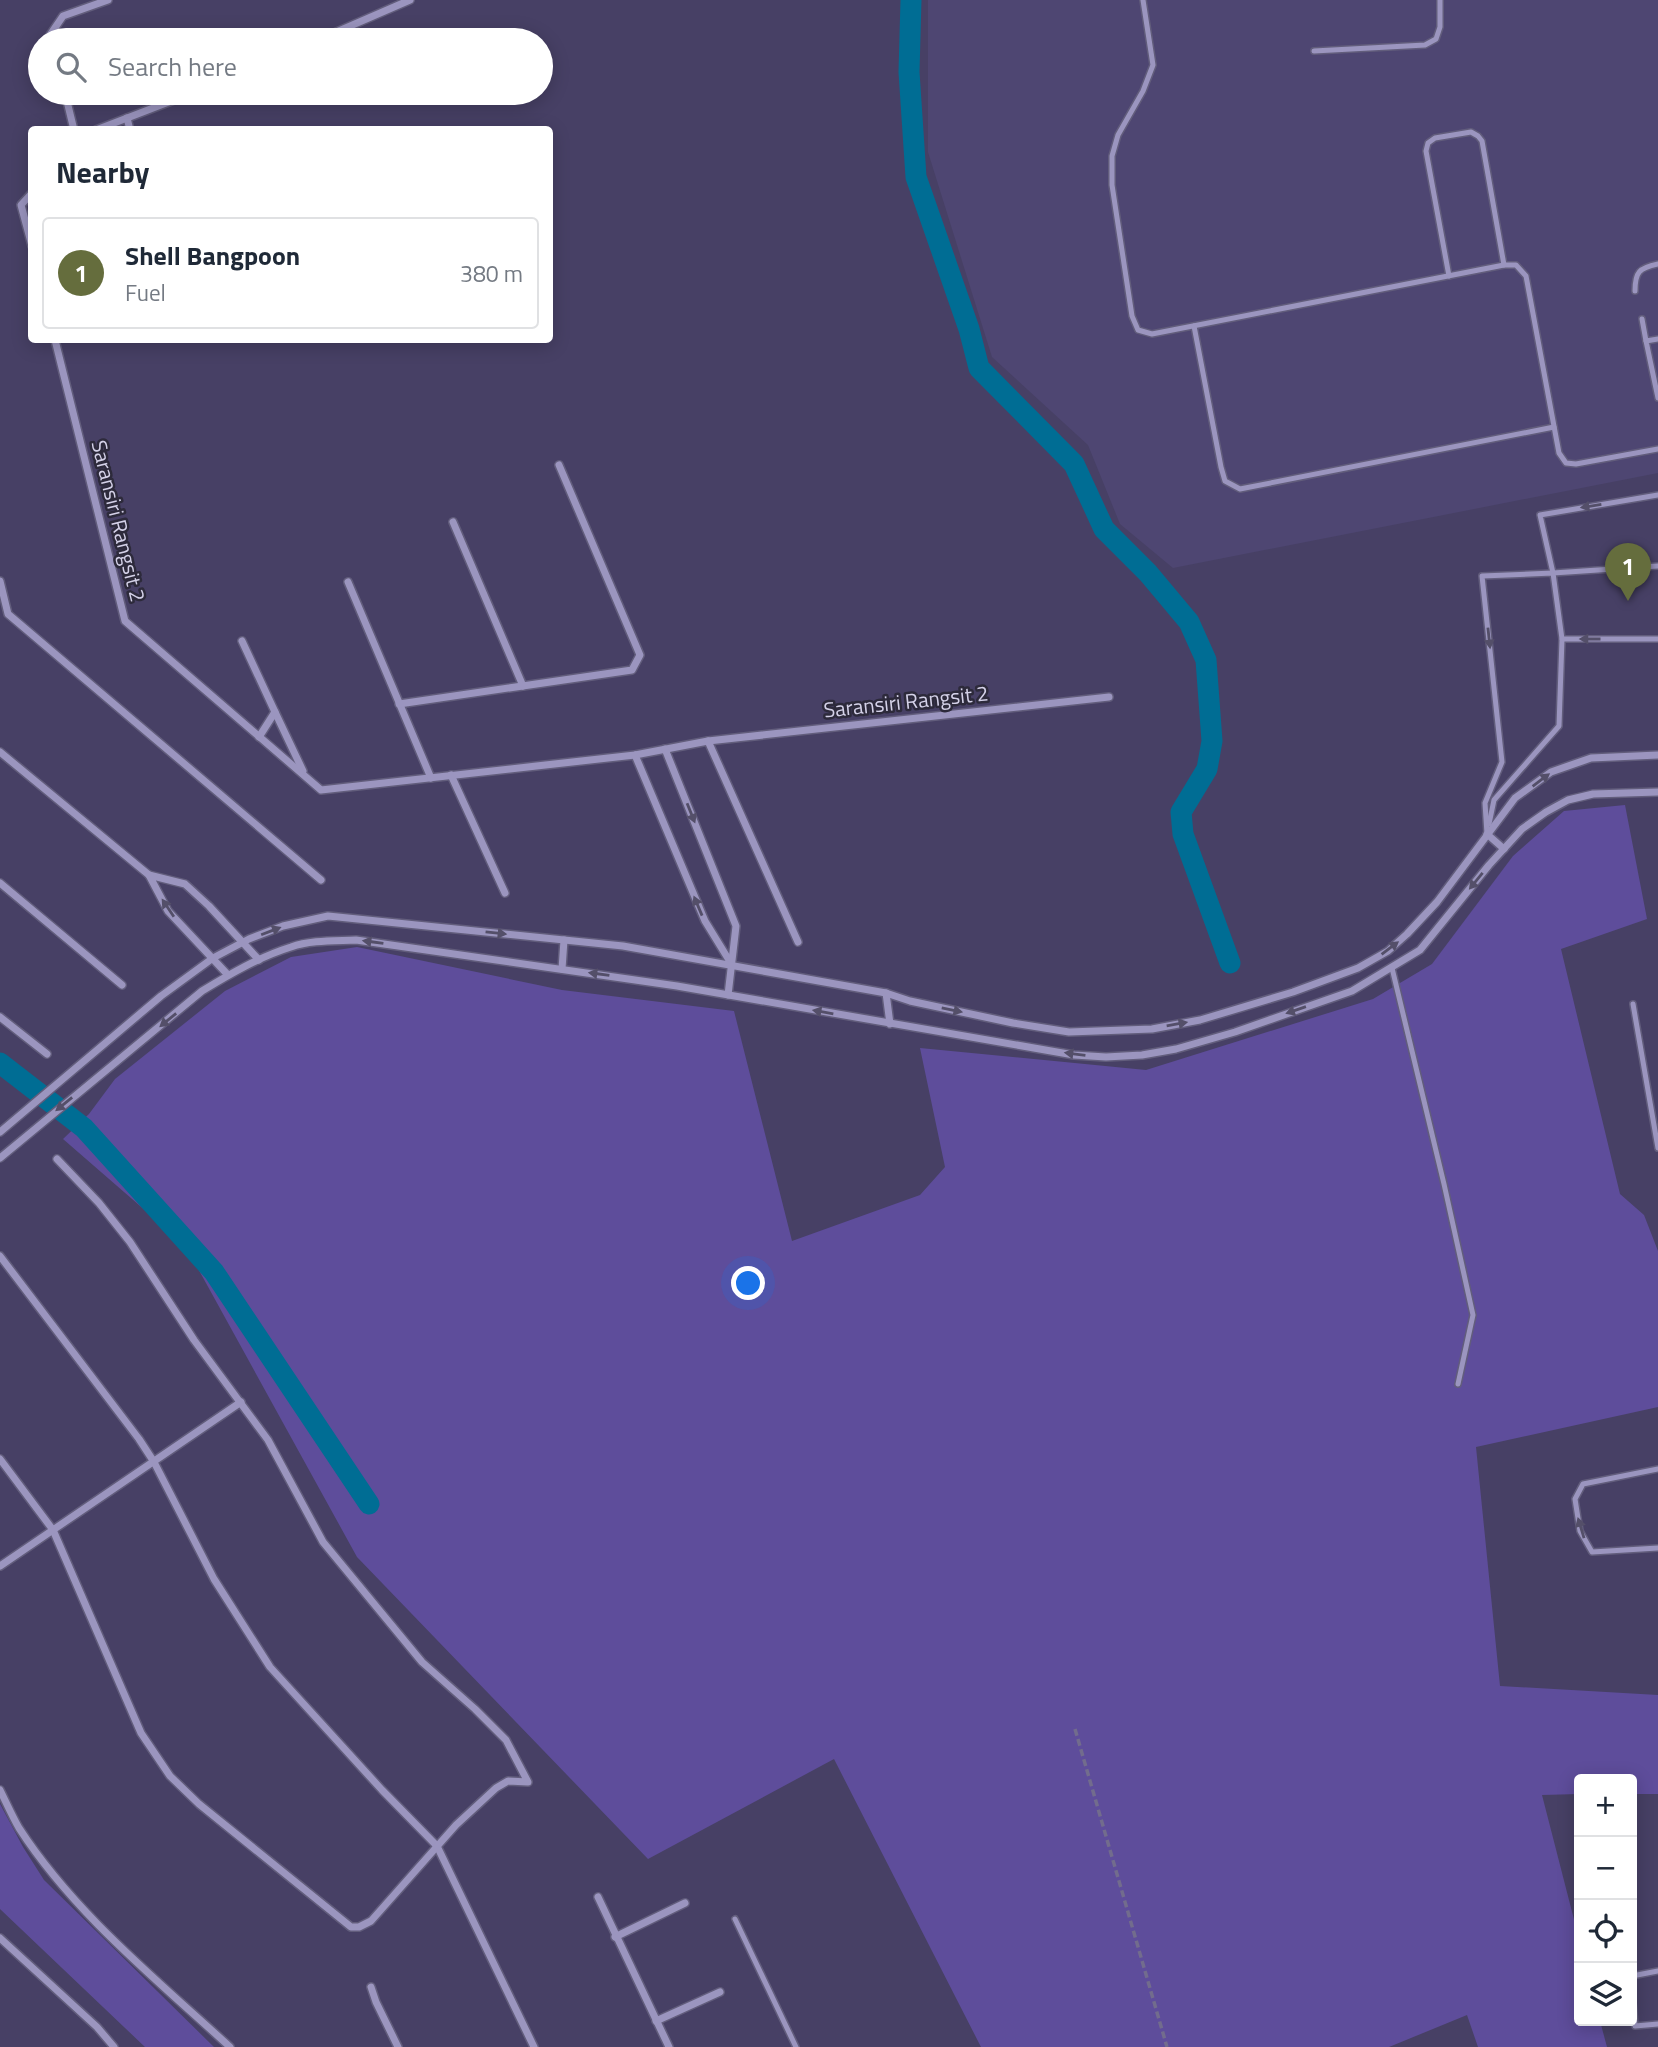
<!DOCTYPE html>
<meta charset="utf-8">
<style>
:root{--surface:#fff;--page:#f2f2f3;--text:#1f2937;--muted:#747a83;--line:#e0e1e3;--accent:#656d3d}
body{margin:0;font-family:"Titillium Web",sans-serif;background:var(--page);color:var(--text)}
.controls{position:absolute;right:21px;bottom:21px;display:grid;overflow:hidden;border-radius:7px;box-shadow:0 4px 18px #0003}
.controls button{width:63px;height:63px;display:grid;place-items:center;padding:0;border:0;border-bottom:2px solid var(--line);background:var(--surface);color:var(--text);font:35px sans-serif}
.you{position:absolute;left:749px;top:1284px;width:24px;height:24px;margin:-18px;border:5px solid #fff;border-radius:50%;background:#1a73e8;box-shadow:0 0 0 10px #1a73e833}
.badge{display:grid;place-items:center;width:46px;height:46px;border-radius:50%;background:var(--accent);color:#fff;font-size:23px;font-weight:700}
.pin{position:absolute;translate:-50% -58px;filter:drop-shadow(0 2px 4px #0008)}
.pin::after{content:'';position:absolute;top:37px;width:24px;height:21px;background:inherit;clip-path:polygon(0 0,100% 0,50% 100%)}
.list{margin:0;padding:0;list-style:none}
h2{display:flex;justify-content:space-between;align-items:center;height:91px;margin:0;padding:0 28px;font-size:30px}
h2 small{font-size:23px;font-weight:400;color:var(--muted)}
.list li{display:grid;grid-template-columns:46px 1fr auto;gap:21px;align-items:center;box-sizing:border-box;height:112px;margin:0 14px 14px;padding:0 14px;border:2px solid var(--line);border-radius:7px}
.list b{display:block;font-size:26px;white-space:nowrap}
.list p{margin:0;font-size:23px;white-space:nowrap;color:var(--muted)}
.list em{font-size:23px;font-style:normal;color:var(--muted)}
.icon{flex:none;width:38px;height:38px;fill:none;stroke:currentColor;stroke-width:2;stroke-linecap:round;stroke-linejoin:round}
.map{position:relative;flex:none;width:1658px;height:2047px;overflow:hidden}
.search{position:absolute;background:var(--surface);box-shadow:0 4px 18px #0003;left:28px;top:28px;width:525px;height:77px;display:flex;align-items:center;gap:18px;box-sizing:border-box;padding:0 24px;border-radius:38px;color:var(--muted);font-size:26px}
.panel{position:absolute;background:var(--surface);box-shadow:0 4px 18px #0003;left:28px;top:126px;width:525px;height:217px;border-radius:7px}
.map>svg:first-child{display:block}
</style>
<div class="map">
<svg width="1658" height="2047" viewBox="0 0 1658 2047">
<rect width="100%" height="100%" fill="#474065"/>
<polygon fill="#4e4672" points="928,0 1658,0 1658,473 1173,568 1120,524 1088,445 992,357 928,152"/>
<g fill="#5e4d9b">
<polygon points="1625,805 1647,919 1561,949 1620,1194 1644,1215 1658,1251 1658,1407 1476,1447 1500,1686 1658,1695 1658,1794 1632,1794 1632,1779 1579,1779 1579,1794 1542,1795 1579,1939 1579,2021 1600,2021 1607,2047 1478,2047 1467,2015 1389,2047 981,2047 834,1759 648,1859 357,1557 185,1245 63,1139 89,1114 115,1079 225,991 291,957 357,947 562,990 734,1011 792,1241 920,1195 945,1167 920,1048 1146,1070 1373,999 1432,964 1513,856 1564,811"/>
<polygon points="0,1804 23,1847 44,1880 214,2047 145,2047 0,1909"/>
</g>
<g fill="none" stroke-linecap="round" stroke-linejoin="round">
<g stroke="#006d94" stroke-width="21">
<polyline points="911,0 909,72 916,177 969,329 979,368 1074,464 1104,529 1148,573 1189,622 1206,660 1212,741 1207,769 1181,812 1183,834 1230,963"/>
<polyline points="0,1063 84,1128 214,1272 369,1504"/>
</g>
<g stroke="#625d7c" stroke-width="8">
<g id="service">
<polyline points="1143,0 1153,65 1143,91 1118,135 1112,156 1112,185 1132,316 1138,330 1152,334 1504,265 1516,265 1526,276 1559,453 1566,463 1576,464 1658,449"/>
<polyline points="1314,51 1425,45 1436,39 1440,27 1440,0"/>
<polyline points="1449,276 1426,151 1428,143 1435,138 1471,132 1478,136 1482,141 1504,265"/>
<path d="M 1635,291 C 1635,272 1639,268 1658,264"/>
<polyline points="1642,319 1646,341"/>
<polyline points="1194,326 1221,467 1225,481 1240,489 1554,427"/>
<polyline points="1658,339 1646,341 1658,398"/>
<polyline points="1658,495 1540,515 1553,573 1658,566"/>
<polyline points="1489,824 1494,800 1559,726 1562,639"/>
<polyline points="1487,834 1485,803 1502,762 1482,576 1553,573 1562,639 1658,639"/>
<polyline points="1392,968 1444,1184 1473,1315 1458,1384"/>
<polyline points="1633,1004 1658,1148"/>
<polyline points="1658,1469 1583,1484 1575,1499 1580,1531 1592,1552 1658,1548"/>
<polyline points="735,1919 796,2047"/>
<polyline points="1632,1976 1658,1971"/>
<polyline points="1632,1991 1635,2026 1658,2024"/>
</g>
</g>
<g stroke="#625d7c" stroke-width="10">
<g id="minor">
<polyline points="52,40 50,35 63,16 108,0"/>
<polyline points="318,40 410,0"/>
<polyline points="65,93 74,130"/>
<polyline points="127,118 130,130"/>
<polyline points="96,130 192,93"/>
<polyline points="32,193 21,205 32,246"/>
<polyline points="55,340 125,621 321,790 635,755 708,741 1109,697"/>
<polyline points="453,522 523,686"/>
<polyline points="0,581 8,614 321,880"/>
<polyline points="348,582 431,778"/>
<polyline points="242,641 275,712 259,737"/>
<polyline points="399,704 632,670 640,655 559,465"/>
<polyline points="275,712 303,771"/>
<polyline points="708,741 798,942"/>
<polyline points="665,749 736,926 728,995"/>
<polyline points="0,752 149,875"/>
<polyline points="635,755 705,921 732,965"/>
<polyline points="451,775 505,893"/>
<polyline points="1487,834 1504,849"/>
<polyline points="0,883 122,985"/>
<polyline points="562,969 564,940"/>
<polyline points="228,975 168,911 149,875 185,884 209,906 259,960"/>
<polyline points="886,993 890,1024"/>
<polyline points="0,1017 47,1054"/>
<polyline points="0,1132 161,996 213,958 249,939 283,926 328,916 623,946 886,993 910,1001 1013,1023 1069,1032 1152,1029 1200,1020 1293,992 1358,968 1388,951 1407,934 1437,902 1515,798 1551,772 1591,758 1658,755"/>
<path d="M 0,1158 L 202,991 C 230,974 259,957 291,947 C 311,940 334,941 356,940 L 677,986 L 1074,1055 L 1106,1057 L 1142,1055 L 1176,1049 L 1235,1032 L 1352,991 L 1420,950 L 1489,865 L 1522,829 L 1546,812 L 1568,800 L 1593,794 L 1658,792"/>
<polyline points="0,1256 139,1439 154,1462 214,1579 270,1667 382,1790 437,1846 534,2047"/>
<polyline points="0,1459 53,1530 141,1733 170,1776 199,1804 351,1927 359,1927 371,1921 456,1825 496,1788 508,1781 528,1782 506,1740 475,1709 422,1662 323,1542 268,1440 194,1340 130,1242 99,1203 57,1159"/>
<polyline points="0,1566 241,1402"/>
<path d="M 0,1790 C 6,1802 12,1816 19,1828 C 74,1913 156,1979 230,2047"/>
<polyline points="598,1897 669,2047"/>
<polyline points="615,1937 685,1903"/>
<polyline points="0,1938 97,2027 114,2047"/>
<polyline points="371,1987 376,2002 398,2047"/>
<polyline points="656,2021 720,1992"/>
</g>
</g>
<polyline stroke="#726c8d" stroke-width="3.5" stroke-dasharray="7 3.5" stroke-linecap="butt" points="1075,1729 1167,2047"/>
<use href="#service" stroke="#9b95bf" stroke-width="5"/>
<use href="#minor" stroke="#9b95bf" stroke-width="7"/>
</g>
<defs><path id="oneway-solid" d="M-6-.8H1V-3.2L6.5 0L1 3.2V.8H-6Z" transform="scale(1.75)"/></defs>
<g fill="#544f69">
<use href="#oneway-solid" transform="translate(1591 506) rotate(171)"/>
<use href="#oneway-solid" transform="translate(1489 638) rotate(84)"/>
<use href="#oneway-solid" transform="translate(1590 639) rotate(-180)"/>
<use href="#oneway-solid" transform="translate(1541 780) rotate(-37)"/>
<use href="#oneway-solid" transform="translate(691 813) rotate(68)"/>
<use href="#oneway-solid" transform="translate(1476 881) rotate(129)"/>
<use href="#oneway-solid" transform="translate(698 906) rotate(-113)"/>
<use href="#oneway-solid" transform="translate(168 908) rotate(-124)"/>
<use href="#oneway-solid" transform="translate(271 931) rotate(-21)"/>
<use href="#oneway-solid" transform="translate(496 933) rotate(6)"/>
<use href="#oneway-solid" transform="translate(373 942) rotate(-172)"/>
<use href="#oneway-solid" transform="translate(1390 948) rotate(-37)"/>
<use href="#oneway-solid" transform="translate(599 974) rotate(-172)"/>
<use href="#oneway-solid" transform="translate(952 1010) rotate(12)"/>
<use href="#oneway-solid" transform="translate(1296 1010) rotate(161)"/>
<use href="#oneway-solid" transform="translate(823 1012) rotate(-170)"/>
<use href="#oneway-solid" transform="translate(168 1020) rotate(141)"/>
<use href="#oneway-solid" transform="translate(1177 1024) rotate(-10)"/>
<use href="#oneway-solid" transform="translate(1075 1054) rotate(-173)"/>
<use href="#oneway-solid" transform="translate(64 1104) rotate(141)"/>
<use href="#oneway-solid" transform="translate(1581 1528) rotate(-107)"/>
</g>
<g text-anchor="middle" stroke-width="5" stroke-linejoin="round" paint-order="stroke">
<g font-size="21" fill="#d4d1e8" stroke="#2d2a3b">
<text transform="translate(118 521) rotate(76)" y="7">Saransiri Rangsit 2</text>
<text transform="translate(906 702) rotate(-6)" y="7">Saransiri Rangsit 2</text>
</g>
</g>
</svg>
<div class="controls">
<button>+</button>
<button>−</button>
<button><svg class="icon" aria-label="locate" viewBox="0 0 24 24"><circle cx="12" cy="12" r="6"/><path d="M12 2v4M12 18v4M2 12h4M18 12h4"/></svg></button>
<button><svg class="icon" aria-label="layers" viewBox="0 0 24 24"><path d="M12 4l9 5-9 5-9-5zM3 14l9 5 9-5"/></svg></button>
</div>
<div class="you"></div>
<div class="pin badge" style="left:1628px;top:601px">1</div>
<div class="search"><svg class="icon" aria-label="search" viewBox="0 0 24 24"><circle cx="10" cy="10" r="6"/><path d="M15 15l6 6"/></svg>Search here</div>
<section class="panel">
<h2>Nearby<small></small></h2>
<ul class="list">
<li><span class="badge">1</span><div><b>Shell Bangpoon</b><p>Fuel</p></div><em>380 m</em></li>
</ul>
</section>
</div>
